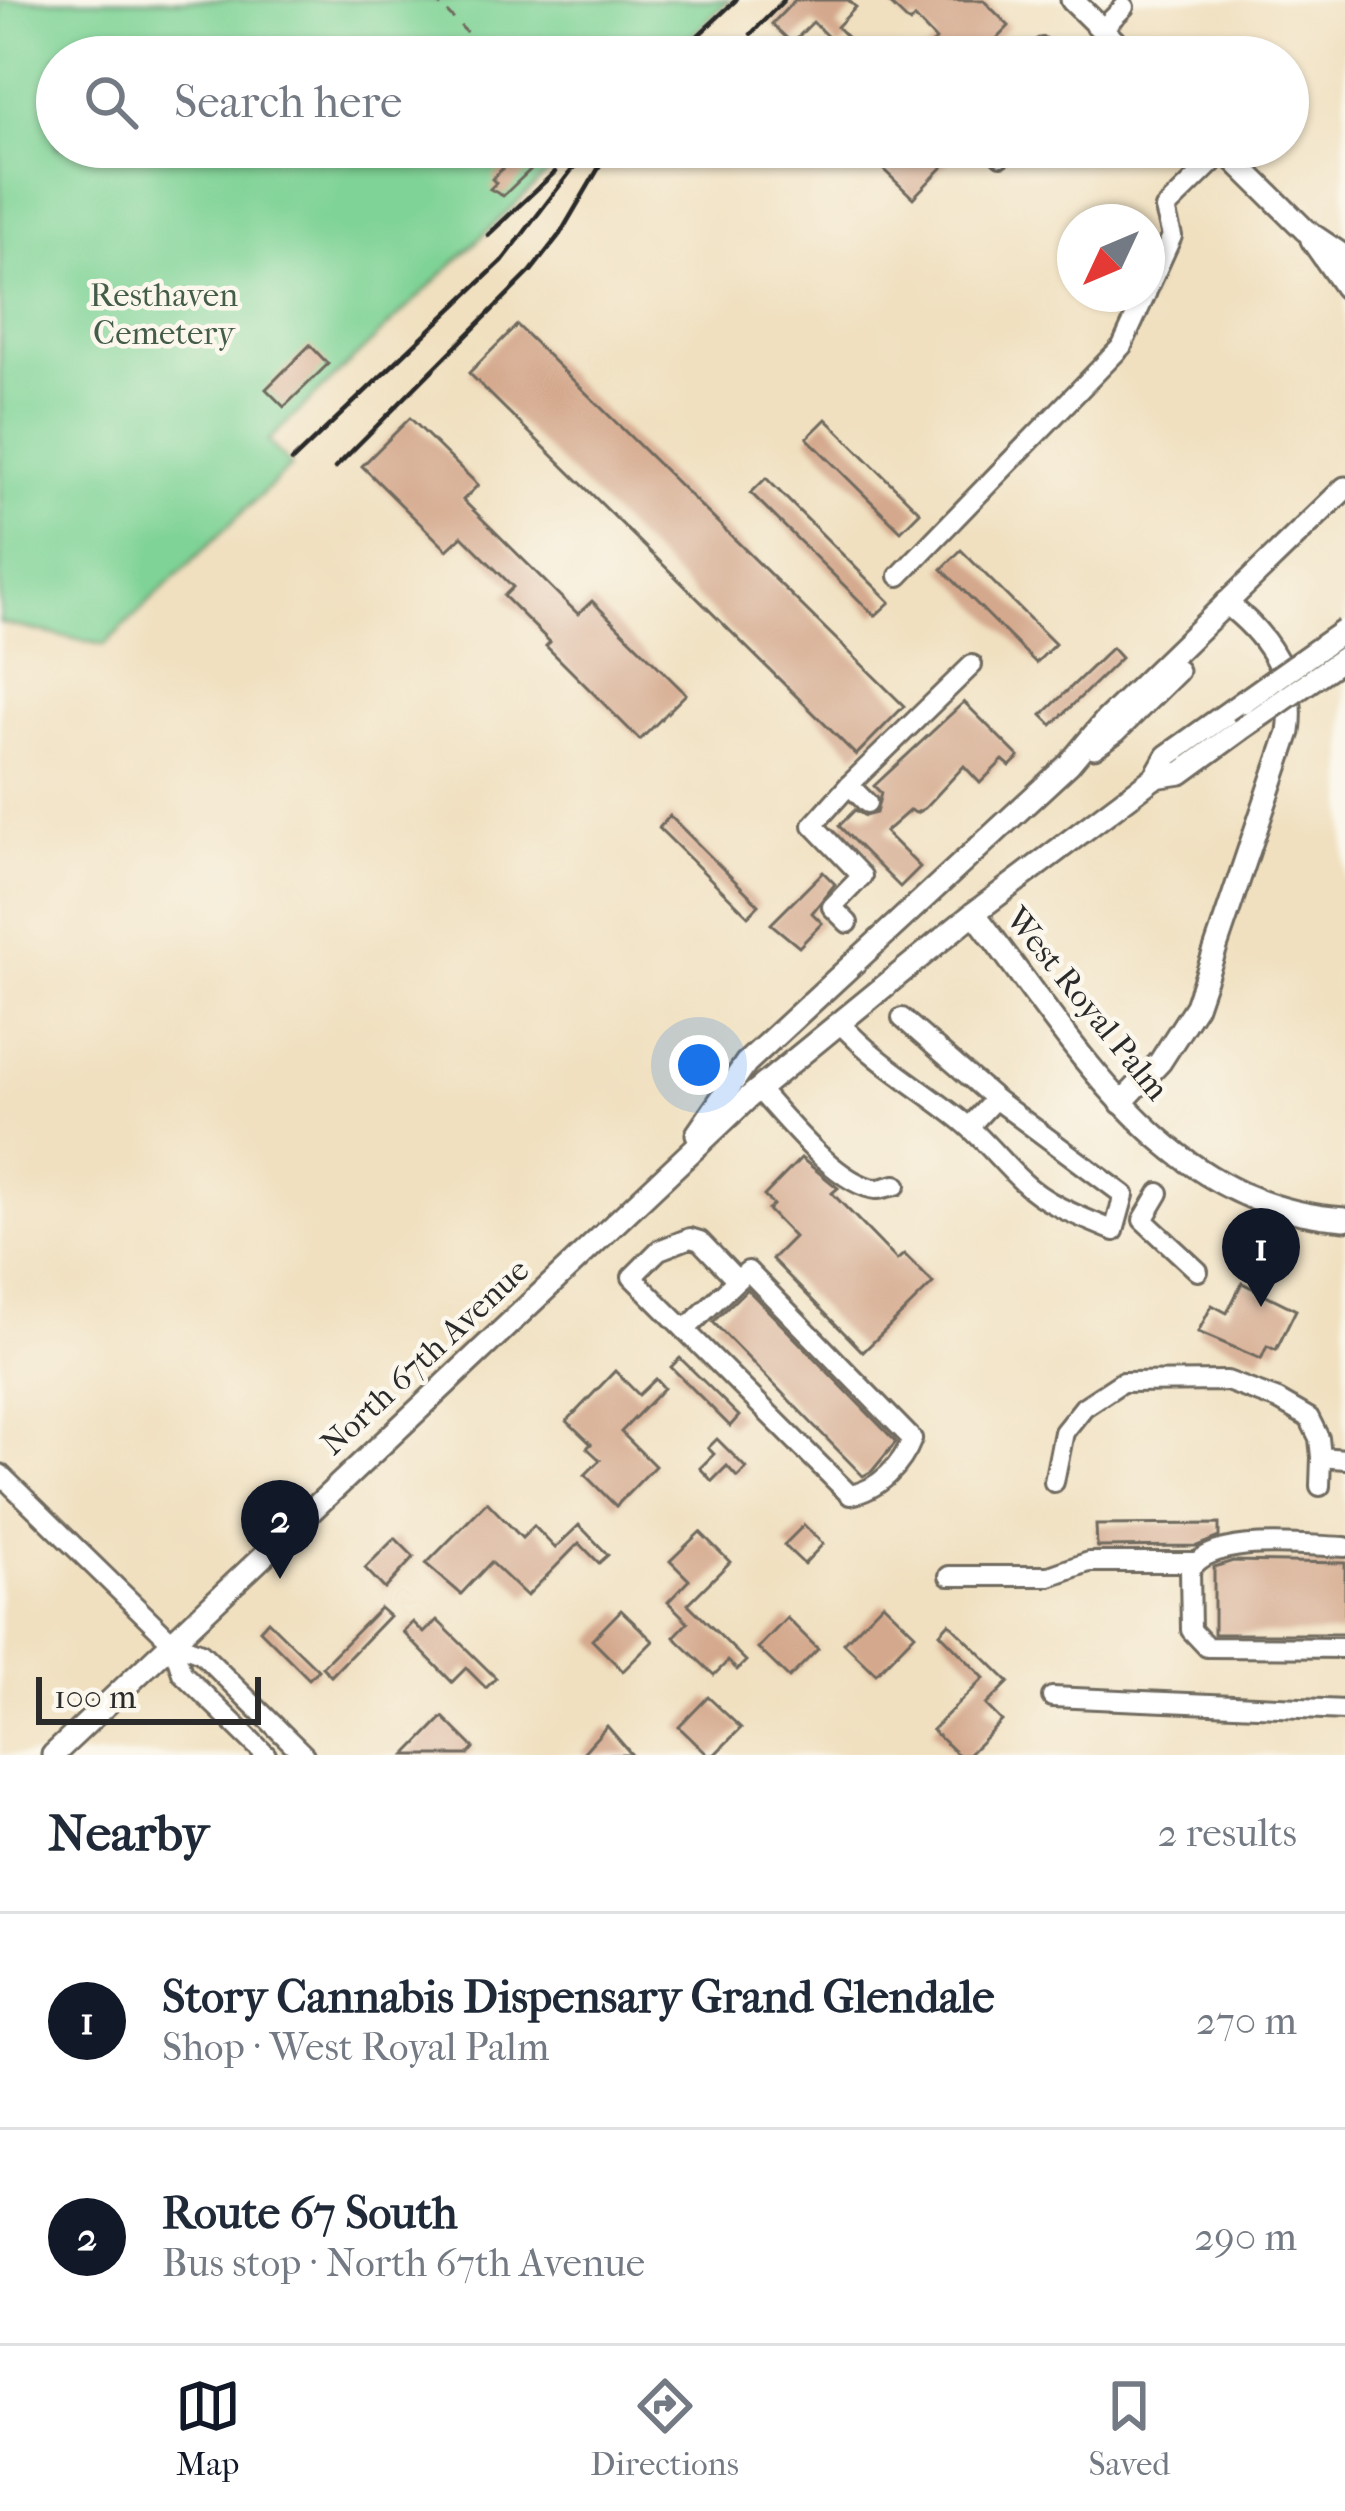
<!DOCTYPE html>
<meta charset="utf-8">
<style>
:root{--surface:#fff;--page:#f6f6f7;--text:#1f2937;--muted:#747a83;--line:#e0e1e3;--accent:#111827}
body{margin:0;font-family:"IM FELL French Canon",serif;background:var(--page);color:var(--text)}
.compass{position:absolute;left:1057px;top:204px;width:108px;height:108px;border-radius:50%;background:var(--surface);box-shadow:0 3px 9px #0004;rotate:226deg}
.scale{position:absolute;left:36px;bottom:30px;width:225px;box-sizing:border-box;padding-left:12px;border:6px solid #2b2b2b;border-top:0;font-size:33px;line-height:42px;white-space:nowrap;color:#2b2b2b;-webkit-text-stroke:9px #fbf7ec;paint-order:stroke}
.you{position:absolute;left:699px;top:1065px;width:42px;height:42px;margin:-30px;border:9px solid #fff;border-radius:50%;background:#1a73e8;box-shadow:0 0 0 18px #1a73e833}
.badge{display:grid;place-items:center;width:78px;height:78px;border-radius:50%;background:var(--accent);color:#fff;font-size:39px;font-weight:700}
.pin{position:absolute;translate:-50% -99px;filter:drop-shadow(0 3px 6px #0008)}
.pin::after{content:'';position:absolute;top:63px;width:42px;height:36px;background:inherit;clip-path:polygon(0 0,100% 0,50% 100%)}
.list{margin:0;padding:0;list-style:none}
h2{display:flex;justify-content:space-between;align-items:center;height:156px;margin:0;padding:0 48px;font-size:51px}
h2 small{font-size:39px;font-weight:400;color:var(--muted)}
.list li{display:grid;grid-template-columns:78px 1fr auto;gap:36px;align-items:center;box-sizing:border-box;height:216px;padding:0 48px;border-top:3px solid var(--line)}
.list b{display:block;font-size:45px;white-space:nowrap}
.list p{margin:0;font-size:39px;white-space:nowrap;color:var(--muted)}
.list em{font-size:39px;font-style:normal;color:var(--muted)}
.icon{flex:none;width:66px;height:66px;fill:none;stroke:currentColor;stroke-width:2;stroke-linecap:round;stroke-linejoin:round}
.map{position:relative;flex:none;width:1345px;height:1755px;overflow:hidden}
.search{position:absolute;background:var(--surface);box-shadow:0 3px 9px #0004;left:36px;right:36px;top:36px;height:132px;display:flex;align-items:center;gap:30px;box-sizing:border-box;padding:0 42px;border-radius:66px;color:var(--muted);font-size:45px}
.sheet{height:588px;background:var(--surface)}
nav{display:flex;justify-content:space-around;align-items:center;box-sizing:border-box;height:168px;border-top:3px solid var(--line);background:var(--surface);font-size:33px;color:var(--muted)}
nav a{display:grid;justify-items:center;gap:6px}
nav .on{color:var(--accent)}
.map>svg:first-child{display:block}
</style>
<div class="map">
<svg width="1345" height="1755" viewBox="0 0 1345 1755">
<rect width="100%" height="100%" fill="#fbf7ec"/>
<filter id="ink" filterUnits="userSpaceOnUse"><feTurbulence type="fractalNoise" baseFrequency=".00833" numOctaves="2"/><feDisplacementMap in="SourceGraphic" scale="24" xChannelSelector="R" yChannelSelector="G"/><feConvolveMatrix kernelMatrix="1 2 1 2 8 2 1 2 1" color-interpolation-filters="sRGB"/></filter>
<filter id="wash" filterUnits="userSpaceOnUse"><feTurbulence type="fractalNoise" baseFrequency=".004" numOctaves="4" result="noise"/><feDisplacementMap in="SourceGraphic" scale="48" xChannelSelector="R" yChannelSelector="G"/><feGaussianBlur stdDeviation="2.7" result="paint"/><feColorMatrix in="noise" values="0 0 0 0 0 0 0 0 0 0 0 0 0 0 0 0 0 1.4 0 .05"/><feComposite in="paint" operator="in"/></filter>
<g filter="url(#wash)">
<rect width="100%" height="100%" fill="#f0e0c0"/>
<polygon fill="#7fd396" stroke="#557f60" stroke-width="3" points="0,0 729,0 669,57 57,57 57,147 575,147 268,441 291,466 104,645 0,623"/>
<g id="blocks">
<g fill="#d4a88c">
<polygon points="795,0 848,0 856,7 837,27 848,38 839,48 813,22 792,43 772,24"/>
<polygon points="886,0 983,0 1009,26 979,57 919,57 936,40 915,18 910,23"/>
<polygon points="502,147 554,147 503,196 490,189 496,183 492,179 513,158"/>
<polygon points="906,147 962,147 913,198 884,170"/>
<polygon points="517,325 904,706 856,755 469,373"/>
<polygon points="310,345 328,364 284,407 266,389"/>
<polygon points="410,418 478,485 463,500 578,614 592,601 686,694 640,740 546,646 550,642 504,596 513,587 462,536 447,550 362,466"/>
<polygon points="826,419 920,512 901,531 807,438"/>
<polygon points="766,478 890,602 875,616 751,493"/>
<polygon points="961,550 1055,644 1036,663 942,569"/>
<polygon points="1112,648 1121,658 1052,725 1042,715"/>
<polygon points="964,702 1019,757 1010,766 1003,760 980,783 964,766 925,808 916,813 910,810 885,832 920,867 900,887 839,826 855,810 865,816 876,813 881,793 874,786"/>
<polygon points="670,816 759,905 748,916 659,828"/>
<polygon points="823,872 835,884 812,913 822,923 799,947 771,924"/>
<polygon points="801,1158 838,1188 832,1193 897,1260 904,1254 933,1283 863,1352 772,1259 794,1237 768,1210 773,1205 764,1196"/>
<polygon points="1242,1283 1296,1310 1276,1350 1267,1346 1261,1359 1198,1332 1212,1305 1227,1313"/>
<polygon points="747,1289 896,1442 872,1471 863,1476 713,1322"/>
<polygon points="680,1358 739,1416 730,1426 671,1367"/>
<polygon points="615,1371 639,1395 656,1379 664,1388 621,1432 655,1466 616,1506 585,1475 600,1460 587,1448 591,1444 567,1421"/>
<polygon points="717,1439 746,1468 737,1477 727,1466 712,1481 700,1468 714,1454 708,1448"/>
<polygon points="487,1502 522,1538 534,1526 555,1548 579,1525 608,1555 599,1563 579,1543 527,1596 491,1562 461,1594 426,1564"/>
<polygon points="1219,1524 1219,1537 1197,1546 1097,1547 1096,1525"/>
<polygon points="804,1525 823,1544 804,1564 784,1545"/>
<polygon points="700,1532 730,1562 688,1604 746,1661 737,1670 728,1661 714,1675 674,1637 688,1622 668,1602 689,1580 670,1561"/>
<polygon points="395,1538 414,1557 385,1589 365,1568"/>
<polygon points="1233,1561 1345,1563 1345,1634 1214,1634 1214,1567"/>
<polygon points="883,1603 915,1634 876,1674 844,1643"/>
<polygon points="380,1608 389,1616 331,1676 322,1667"/>
<polygon points="621,1610 653,1641 623,1671 592,1640"/>
<polygon points="787,1618 818,1649 789,1678 758,1648"/>
<polygon points="437,1620 496,1678 486,1688 466,1668 452,1682 403,1632 413,1622 424,1633"/>
<polygon points="268,1621 318,1670 309,1679 260,1630"/>
<polygon points="949,1623 1009,1682 986,1705 1002,1721 968,1755 958,1755 932,1730 984,1678 940,1633"/>
<polygon points="708,1697 741,1728 714,1755 708,1755 679,1727"/>
<polygon points="443,1717 474,1748 468,1755 406,1755"/>
<polygon points="607,1726 632,1755 581,1755"/>
</g>
</g>
</g>
<g filter="url(#ink)">
<use href="#blocks" fill-opacity="0" stroke="#706a5f" stroke-width="3"/>
<g fill="none" stroke-linecap="round" stroke-linejoin="round">
<g stroke="#706a5f" stroke-width="24">
<g id="minor">
<polyline points="1102,29 1124,7"/>
<polyline points="1032,57 1042,48"/>
<polyline points="1001,156 1010,147"/>
<polyline points="1147,291 1172,236 1165,209 1228,147"/>
<polyline points="899,576 1122,346 1146,294"/>
<polyline points="867,803 849,785 972,665"/>
<polyline points="848,923 832,907 862,876 813,825 849,785"/>
<polyline points="902,1018 995,1099"/>
<path d="M 839,1022 C 876,1063 921,1088 963,1122 C 985,1140 1002,1163 1023,1182 C 1048,1206 1082,1217 1114,1231 L 1124,1195 L 995,1099 L 969,1127"/>
<path d="M 758,1089 C 784,1117 837,1185 876,1189 C 883,1189 889,1186 896,1185"/>
<polyline points="1159,1193 1143,1220 1198,1271"/>
<polygon points="690,1238 700,1241 737,1280 685,1330 632,1277 659,1250"/>
<path d="M 685,1330 L 850,1495 C 879,1490 902,1465 912,1439 L 748,1271 L 737,1280"/>
<polyline points="0,1474 172,1642 201,1653 304,1755"/>
<polyline points="1054,1482 1064,1432 1084,1407 1122,1382 1227,1381 1278,1400 1309,1418 1319,1438 1321,1457 1345,1459"/>
<polyline points="1320,1486 1321,1457"/>
<path d="M 1345,1547 C 1306,1546 1213,1533 1190,1570 L 1191,1630 L 1207,1647 L 1345,1648"/>
<polyline points="949,1576 1049,1576 1089,1562 1195,1562"/>
<polyline points="172,1642 182,1673 266,1755"/>
<polyline points="1052,1697 1345,1710"/>
</g>
</g>
<g stroke="#706a5f" stroke-width="27">
<g id="major">
<polyline points="1072,0 1130,57"/>
<polyline points="1221,147 1305,230 1345,257"/>
<polyline points="1312,240 1345,287"/>
<polyline points="1094,747 1116,731 1177,671"/>
<polyline points="1155,777 1181,773 1240,730"/>
<path d="M 974,913 C 1075,1042 1163,1208 1345,1219"/>
<path d="M 1121,1103 L 1160,1062 L 1196,1006 L 1289,732 C 1297,678 1268,635 1226,603"/>
<polyline points="697,1134 746,1063 1069,764 1106,720 1345,488"/>
<polyline points="53,1755 749,1097 974,913 1155,777 1167,756 1243,702"/>
</g>
</g>
<polyline stroke="#706a5f" stroke-width="3" stroke-dasharray="9 9" stroke-linecap="butt" points="435,0 491,57"/>
<use href="#minor" stroke="#fff" stroke-width="18"/>
<use href="#major" stroke="#fff" stroke-width="21"/>
<g stroke="#2b2b2b" stroke-width="4.5">
<polyline points="751,34 784,0"/>
<polyline points="675,57 736,0"/>
<polyline points="488,235 555,172"/>
<polyline points="292,461 503,260 571,171 595,147"/>
<polyline points="335,468 531,271 560,234 611,147"/>
</g>
<g stroke="#706a5f" stroke-width="27" stroke-linecap="butt">
<g id="major-bridge">
<polyline points="1243,702 1345,630"/>
<polyline points="1240,730 1345,657"/>
</g>
</g>
<use href="#major-bridge" stroke="#fff" stroke-width="21"/>
</g>
</g>
<g text-anchor="middle" stroke-width="9" stroke-linejoin="round" paint-order="stroke">
<g font-size="33" fill="#445d4b" stroke="#fbf7ec">
<text x="164" y="306">Resthaven<tspan x="164" dy="38">Cemetery</tspan></text>
</g>
<g font-size="33" fill="#2b2b2b" stroke="#fbf7ec">
<text transform="translate(1088 1003) rotate(51)" y="12">West Royal Palm</text>
<text transform="translate(424 1356) rotate(-43)" y="12">North 67th Avenue</text>
</g>
</g>
</svg>
<svg class="compass" viewBox="-18 -18 36 36"><path d="M0-13l5 13h-10z" fill="#e53935"/><path d="M0 13l5-13h-10z" fill="#747a83"/></svg>
<div class="scale">100 m</div>
<div class="you"></div>
<div class="pin badge" style="left:1261px;top:1307px">1</div>
<div class="pin badge" style="left:280px;top:1579px">2</div>
<div class="search"><svg class="icon" aria-label="search" viewBox="0 0 24 24"><circle cx="10" cy="10" r="6"/><path d="M15 15l6 6"/></svg>Search here</div>
</div>
<section class="sheet">
<h2>Nearby<small>2 results</small></h2>
<ul class="list">
<li><span class="badge">1</span><div><b>Story Cannabis Dispensary Grand Glendale</b><p>Shop · West Royal Palm</p></div><em>270 m</em></li>
<li><span class="badge">2</span><div><b>Route 67 South</b><p>Bus stop · North 67th Avenue</p></div><em>290 m</em></li>
</ul>
</section>
<nav>
<a class="on"><svg class="icon" aria-label="map" viewBox="0 0 24 24"><path d="M3 6l6-2 6 2 6-2v14l-6 2-6-2-6 2zM9 4v14M15 6v14"/></svg>Map</a>
<a><svg class="icon" aria-label="directions" viewBox="0 0 24 24"><path d="M12 3l9 9-9 9-9-9zM9 14v-3h6M13 9l2 2-2 2"/></svg>Directions</a>
<a><svg class="icon" aria-label="saved" viewBox="0 0 24 24"><path d="M7 4h10v16l-5-4-5 4z"/></svg>Saved</a>
</nav>
